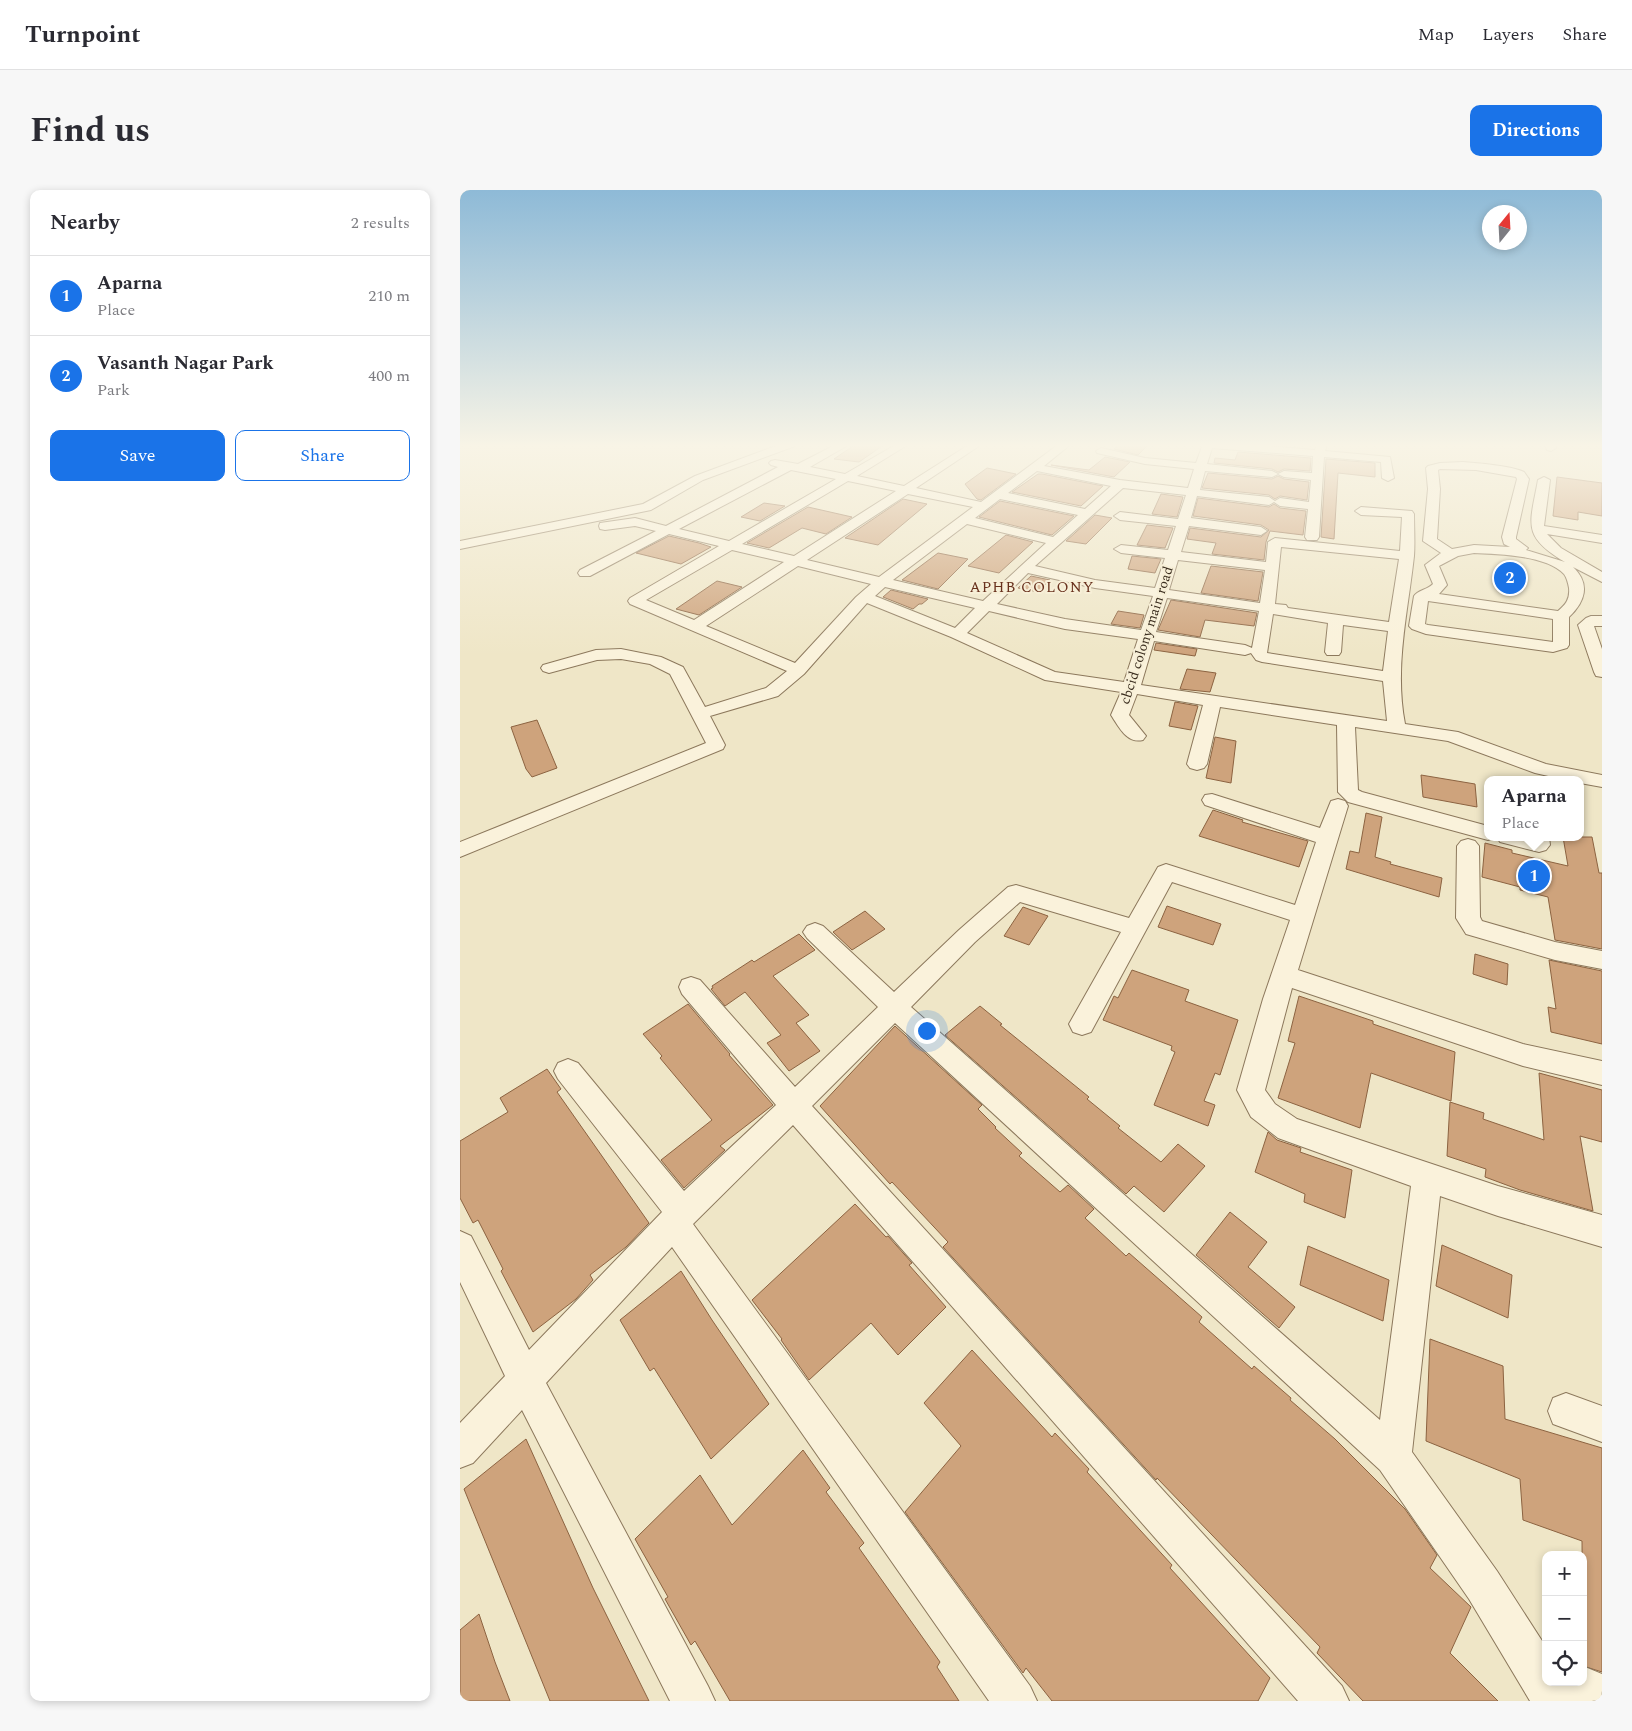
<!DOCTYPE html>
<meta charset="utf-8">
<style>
:root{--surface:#fff;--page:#f7f7f7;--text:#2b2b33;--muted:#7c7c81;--line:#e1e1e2;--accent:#1a73e8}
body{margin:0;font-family:Spectral,serif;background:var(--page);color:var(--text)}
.controls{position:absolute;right:15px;bottom:15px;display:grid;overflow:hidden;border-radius:10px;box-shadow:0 2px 8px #0003}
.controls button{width:45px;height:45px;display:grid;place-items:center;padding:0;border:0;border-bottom:1px solid var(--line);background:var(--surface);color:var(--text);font:25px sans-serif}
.compass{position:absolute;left:1022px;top:15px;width:45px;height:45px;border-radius:50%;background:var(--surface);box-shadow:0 2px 8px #0003;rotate:18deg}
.you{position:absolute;left:466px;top:840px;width:18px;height:18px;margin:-12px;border:4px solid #fff;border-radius:50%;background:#1a73e8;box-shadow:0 0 0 8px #1a73e833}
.badge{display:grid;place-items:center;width:32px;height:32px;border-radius:50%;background:var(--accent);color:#fff;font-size:16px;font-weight:700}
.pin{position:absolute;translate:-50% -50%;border:2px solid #fff;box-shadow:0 1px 5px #0006}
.popup{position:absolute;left:1024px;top:586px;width:100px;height:65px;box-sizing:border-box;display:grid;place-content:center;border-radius:10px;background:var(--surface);filter:drop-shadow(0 1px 4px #0005);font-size:16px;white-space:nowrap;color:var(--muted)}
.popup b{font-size:19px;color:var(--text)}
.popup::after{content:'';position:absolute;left:50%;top:100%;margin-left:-10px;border:10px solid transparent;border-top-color:var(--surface)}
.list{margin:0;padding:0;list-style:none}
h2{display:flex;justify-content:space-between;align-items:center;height:65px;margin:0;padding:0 20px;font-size:21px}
h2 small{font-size:16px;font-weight:400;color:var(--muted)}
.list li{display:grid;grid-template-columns:32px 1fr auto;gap:15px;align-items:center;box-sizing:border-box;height:80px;padding:0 20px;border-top:1px solid var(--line)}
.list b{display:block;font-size:19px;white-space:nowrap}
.list p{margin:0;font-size:16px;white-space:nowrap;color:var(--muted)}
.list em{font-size:16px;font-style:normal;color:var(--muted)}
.actions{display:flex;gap:10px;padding:15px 20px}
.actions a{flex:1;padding:11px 0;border:1px solid var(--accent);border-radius:10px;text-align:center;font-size:18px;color:var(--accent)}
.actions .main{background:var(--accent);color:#fff}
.icon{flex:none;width:28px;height:28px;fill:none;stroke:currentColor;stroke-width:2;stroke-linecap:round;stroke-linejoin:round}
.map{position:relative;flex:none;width:1142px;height:1511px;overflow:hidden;border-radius:10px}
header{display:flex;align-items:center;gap:30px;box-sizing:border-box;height:70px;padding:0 25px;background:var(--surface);border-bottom:1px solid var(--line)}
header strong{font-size:24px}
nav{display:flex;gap:28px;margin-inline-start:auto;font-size:18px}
.intro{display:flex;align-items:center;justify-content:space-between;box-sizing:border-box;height:120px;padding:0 30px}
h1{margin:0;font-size:35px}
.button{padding:12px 22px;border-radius:10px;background:var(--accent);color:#fff;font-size:18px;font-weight:700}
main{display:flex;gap:30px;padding:0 30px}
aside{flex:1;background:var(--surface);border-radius:10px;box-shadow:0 2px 8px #0003}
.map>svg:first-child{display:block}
</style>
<header>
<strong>Turnpoint</strong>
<nav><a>Map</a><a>Layers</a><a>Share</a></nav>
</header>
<div class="intro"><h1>Find us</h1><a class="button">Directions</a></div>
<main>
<aside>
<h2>Nearby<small>2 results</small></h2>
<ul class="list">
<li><span class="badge">1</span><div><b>Aparna</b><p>Place</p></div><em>210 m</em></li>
<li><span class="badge">2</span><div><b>Vasanth Nagar Park</b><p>Park</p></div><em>400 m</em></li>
</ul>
<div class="actions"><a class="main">Save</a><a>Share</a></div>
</aside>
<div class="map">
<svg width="1142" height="1511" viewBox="0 0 1142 1511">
<rect width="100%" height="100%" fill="#efe6c7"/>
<g fill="#cea37c" stroke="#8c6341">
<polygon points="396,254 425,254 399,272 374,269"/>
<polygon points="660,254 687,256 678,265 654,259"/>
<polygon points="778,262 851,268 850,281 824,279 818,282 812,279 754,273 755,268 775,270"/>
<polygon points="645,267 670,272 654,287 591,275 629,280"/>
<polygon points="866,269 915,273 915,287 878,283 874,349 861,347"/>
<polygon points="527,278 556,284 521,310 517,309 505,294"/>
<polygon points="748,283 812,289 818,286 824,289 849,292 847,310 820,306 815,309 809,305 742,298"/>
<polygon points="578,284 582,284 643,296 621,316 552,302"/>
<polygon points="1097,287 1142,293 1142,326 1118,322 1118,330 1093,326"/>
<polygon points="701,304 723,307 717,327 692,324"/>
<polygon points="738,308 809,317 814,314 820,318 846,321 843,345 810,341 806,352 804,370 752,364 756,353 727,349 730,338 801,347 809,340 801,335 733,326"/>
<polygon points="443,309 467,314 418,355 385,348"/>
<polygon points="540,311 614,326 592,345 519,327"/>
<polygon points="304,313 325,316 300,331 281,327"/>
<polygon points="348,317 392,327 366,344 342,338 309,358 287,353"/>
<polygon points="635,325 652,328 626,354 606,351"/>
<polygon points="687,335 713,338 705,358 677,355"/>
<polygon points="546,345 573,352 539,383 508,376"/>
<polygon points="209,346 239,353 251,357 221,374 176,363"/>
<polygon points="478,363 508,369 478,399 442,390"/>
<polygon points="672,366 701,369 695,383 668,379"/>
<polygon points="751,376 803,382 798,411 741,403"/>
<polygon points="571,386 590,390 578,402 558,398"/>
<polygon points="257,391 282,397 239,425 216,419"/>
<polygon points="431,400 468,409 462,414 459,414 453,419 423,407"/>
<polygon points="711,410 797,423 794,436 745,430 740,447 698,440"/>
<polygon points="658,421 684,425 680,438 651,434"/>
<polygon points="696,453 737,459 735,466 694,460"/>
<polygon points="727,479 756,483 750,502 720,499"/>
<polygon points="715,512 738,516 731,540 709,536"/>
<polygon points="77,530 97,578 72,587 66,579 51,537"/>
<polygon points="755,547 776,551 771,593 746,588"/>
<polygon points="961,585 1015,594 1017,617 963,607"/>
<polygon points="753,620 783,630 782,632 848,651 839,677 739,646"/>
<polygon points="906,623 922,627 915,667 931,672 930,674 982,688 979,707 886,679 890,661 899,663"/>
<polygon points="1103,647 1132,647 1139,683 1142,683 1142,759 1095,750 1088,707 1060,700 1060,697 1022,687 1025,653 1052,660 1052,663 1108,676"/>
<polygon points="707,716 761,734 753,755 698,737"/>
<polygon points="563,717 588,726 569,755 544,746"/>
<polygon points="405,721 425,739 392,760 373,742"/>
<polygon points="339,744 355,760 313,786 349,825 336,833 360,861 329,881 307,853 321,845 285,802 265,816 251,799 253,798 252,796 292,770 294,772"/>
<polygon points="1015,764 1048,774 1047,795 1013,784"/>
<polygon points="1089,770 1142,781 1142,854 1091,842 1088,817 1096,819"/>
<polygon points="672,780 729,800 725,811 778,830 760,885 755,883 744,911 755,915 748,936 694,915 715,862 711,860 712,856 643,830 654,806 658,808"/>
<polygon points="839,806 913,831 913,834 995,862 991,911 911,883 900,938 818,908 835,853 828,851"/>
<polygon points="228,814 270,864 269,865 313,915 260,956 265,960 224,998 201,970 252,930 200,868 202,866 183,844"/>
<polygon points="520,816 542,834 540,835 629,907 627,909 660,936 658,938 701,972 718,954 745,976 704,1022 674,996 666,1004 485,845"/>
<polygon points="435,836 522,915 518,919 536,937 535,938 562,963 559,966 600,1002 608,995 634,1019 625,1028 666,1066 669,1063 742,1127 739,1132 792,1179 794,1176 831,1208 830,1210 875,1249 945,1319 977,1365 970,1378 1011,1417 990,1463 1038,1511 903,1511 857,1463 860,1457 697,1288 696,1290 483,1057 488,1052 432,992 430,994 360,916"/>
<polygon points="87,879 101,899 97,902 189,1033 166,1057 130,1085 133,1090 116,1109 73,1142 41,1081 43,1079 18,1030 13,1033 0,1008 0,951 48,922 40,908"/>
<polygon points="1079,883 1142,900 1142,952 1120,946 1133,1021 1060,1000 1025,987 1026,979 987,966 990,912 1024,923 1023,929 1084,950"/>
<polygon points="808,942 817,950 841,958 840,962 892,980 885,1028 844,1012 845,1004 795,982"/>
<polygon points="395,1014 426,1047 428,1046 452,1073 449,1075 486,1117 438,1165 411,1133 349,1190 321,1150 322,1149 292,1110"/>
<polygon points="770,1022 807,1052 788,1077 835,1117 819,1138 736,1065"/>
<polygon points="982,1055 1052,1085 1048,1128 976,1096"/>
<polygon points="848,1056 929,1090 923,1131 840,1095"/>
<polygon points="221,1081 252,1130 309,1214 251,1269 194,1178 190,1181 160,1130"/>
<polygon points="970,1149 1043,1176 1045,1229 1142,1258 1142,1482 1123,1476 1122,1351 1063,1330 1060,1289 966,1251"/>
<polygon points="512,1160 592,1247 595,1243 629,1279 627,1282 712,1375 710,1378 810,1488 798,1511 592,1511 566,1478 563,1483 445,1322 501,1256 464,1213"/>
<polygon points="66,1249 133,1398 189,1511 90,1511 4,1299"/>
<polygon points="343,1260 370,1298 366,1302 404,1353 399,1358 480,1472 477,1477 499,1511 270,1511 235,1451 231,1455 205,1409 208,1407 175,1349 240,1285 272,1335"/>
<polygon points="19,1424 35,1472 50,1511 0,1511 0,1440"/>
</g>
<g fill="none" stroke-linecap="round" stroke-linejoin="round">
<g stroke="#8c785c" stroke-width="2">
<g id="minor">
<polygon points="321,254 336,254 335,256 243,290 191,320 0,359 0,351 183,314 235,286"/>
<path d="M 377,254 L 390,254 L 350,277 L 385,284 L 437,254 L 449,254 L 397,286 L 444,296 L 510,254 L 522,254 L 456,298 L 521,312 L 599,254 L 611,254 L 584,276 L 660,290 L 728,298 L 734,279 L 685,274 L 637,263 L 636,261 L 641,258 L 685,268 L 736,273 L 743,254 L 784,254 L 855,260 L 857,254 L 867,254 L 865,261 L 930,267 L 934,288 L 928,291 L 922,288 L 921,272 L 864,267 L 859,347 L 857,350 L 847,350 L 845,347 L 848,319 L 820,316 L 814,312 L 809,315 L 737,306 L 731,328 L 801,337 L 807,341 L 801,345 L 729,336 L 721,362 L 806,372 L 808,352 L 815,348 L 940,361 L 942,327 L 901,325 L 895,321 L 901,317 L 952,321 L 954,324 C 954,338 955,353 954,366 C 948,422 934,477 945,534 L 998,542 L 1086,574 L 1142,585 L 1142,597 L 1120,593 L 1120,590 L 1106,590 L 1075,583 L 988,551 L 895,537 L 898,600 L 902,602 L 1028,636 L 1028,647 L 1036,647 L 1028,650 L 888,612 L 878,602 L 877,535 L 760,517 L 747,574 L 744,578 L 737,580 L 730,578 L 727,574 L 743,515 L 677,504 L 669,525 L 686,546 L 683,550 C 667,554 659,537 651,525 L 661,502 L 585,490 L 491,447 L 407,413 L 344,484 L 318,506 L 250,526 L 265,555 L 263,559 L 0,667 L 0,652 L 246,553 L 210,484 L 190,474 L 161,469 L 137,470 L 89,483 L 83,481 L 81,478 L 83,475 L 136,460 L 161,459 L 201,467 L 223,477 L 245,517 L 306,498 L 327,481 L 170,414 L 168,411 L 170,408 L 259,356 L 209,344 L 130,386 L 120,386 L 118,383 L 120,380 L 196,341 L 175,336 L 145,340 L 140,339 L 139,336 L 140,333 L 175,328 L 206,336 L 318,277 L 311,275 L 309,273 L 311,271 L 315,270 L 338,274 ZM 752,258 L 853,266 L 852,283 L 824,281 L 818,284 L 824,287 L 851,290 L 849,312 L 820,308 L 815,311 L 809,307 L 740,300 L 745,281 L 812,287 L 818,284 L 812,281 L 747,274 ZM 331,280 L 376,289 L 269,351 L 219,339 ZM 577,281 L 651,296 L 625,319 L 548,303 ZM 388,291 L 436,301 L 334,366 L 282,354 ZM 663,298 L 726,305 L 718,329 L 660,322 L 654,326 L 660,330 L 716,336 L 708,360 L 661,355 L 654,359 L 661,363 L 705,368 L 695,398 L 635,390 L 575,376 ZM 448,304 L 513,317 L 419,387 L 347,370 ZM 540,309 L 618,325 L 593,347 L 515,328 ZM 507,334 L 586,353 L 523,411 L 433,390 ZM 821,357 L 939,369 L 929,432 L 828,418 L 826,415 L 815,414 ZM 272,360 L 324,372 L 234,430 L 186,410 ZM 718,370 L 805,380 L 800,413 L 709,400 ZM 338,376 L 411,394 L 396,407 L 335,473 L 246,436 ZM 568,383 L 635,398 L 693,406 L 681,440 L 605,429 L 537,414 ZM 425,397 L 515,418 L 495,438 L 415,406 ZM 707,408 L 799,421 L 792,458 L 785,455 L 696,442 ZM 529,421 L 605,439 L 678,449 L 664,492 L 595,482 L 507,443 ZM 813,424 L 868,433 L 865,462 L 867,465 L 879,465 L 881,462 L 883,435 L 928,441 L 923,481 L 807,463 ZM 694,451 L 785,465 L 791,463 L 796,470 L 802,472 L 923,491 L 927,531 L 681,495 Z"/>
<polygon points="1085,254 1095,254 1096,258 1091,261 1087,260"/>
<path d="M 1003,272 C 1016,273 1053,276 1064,282 C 1065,283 1068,288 1069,289 L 1056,347 L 1056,349 L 1068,358 L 1066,360 L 1105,372 C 1061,346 1070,334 1078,290 L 1084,287 L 1090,290 L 1084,336 L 1142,345 L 1142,353 L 1087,344 L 1101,358 L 1142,382 L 1142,392 L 1113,377 C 1131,394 1125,412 1109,427 L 1109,455 L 1107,458 L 1093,462 L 966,444 L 952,439 L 949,436 L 954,406 C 958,400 967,400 973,394 L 965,375 L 981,363 L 963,351 L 968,299 L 966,278 L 968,276 L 980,273 ZM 980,279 L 1016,280 L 1056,287 L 1057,289 L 1042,347 L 1044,354 L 1050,357 L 1014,355 L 992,359 L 977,349 L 980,299 L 978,280 ZM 1014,363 C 1038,364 1086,365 1104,384 C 1107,388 1108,393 1109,398 C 1110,409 1106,414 1098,421 L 979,404 L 987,395 L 979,376 L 998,366 ZM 968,411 L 1093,429 L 1093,452 L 968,435 L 965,434 Z"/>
<polygon points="1131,426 1142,426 1142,436 1134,436 1142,459 1142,487 1136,486 1134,482 1118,435 1126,428"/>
<path d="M 752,604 L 860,638 L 871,611 L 878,609 L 885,611 L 888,616 L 838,780 L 1063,854 L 1142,871 L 1142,895 L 1063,876 L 832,798 L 805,900 L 815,914 L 837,929 L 1038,996 L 1142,1025 L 1142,1057 L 1038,1026 L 980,1006 L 952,1262 L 1037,1381 L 1086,1457 L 1086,1492 L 1123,1492 L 1123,1478 L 1125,1477 L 1142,1484 L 1142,1511 L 1070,1511 L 1009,1409 L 920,1280 L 435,833 L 352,916 L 882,1496 L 889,1511 L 838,1511 L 333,935 L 233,1034 L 570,1496 L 577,1511 L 529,1511 L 212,1057 L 86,1193 L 248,1496 L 255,1511 L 210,1511 L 62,1220 L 13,1273 L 0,1278 L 0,1233 L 45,1186 L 0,1092 L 0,1041 L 11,1046 L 69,1160 L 202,1022 L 98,889 L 94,881 L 98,873 L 108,869 L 118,873 L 224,1001 L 316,915 L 222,804 L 219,797 L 222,790 L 231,787 L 240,790 L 335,897 L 418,817 L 347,748 L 343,742 L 347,736 L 355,733 L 363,736 L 434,802 L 499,740 L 548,697 L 556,695 L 669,728 L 698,677 L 706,674 L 835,715 L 856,652 L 745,615 L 742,610 L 745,605 ZM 712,692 L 830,730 L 803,809 L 777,900 L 791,927 L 818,948 L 951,996 L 920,1230 L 451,817 L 515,752 L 560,712 L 661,742 L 609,834 L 613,842 L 622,845 L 631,842 Z"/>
<polygon points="1037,647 1089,647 1090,655 1086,660 1079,662 1040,652"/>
<polygon points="1008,649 1015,651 1019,656 1020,727 1022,731 1095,752 1142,761 1142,779 1095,770 1006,744 996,728 997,656 1001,651"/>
<polygon points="1106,1203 1142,1216 1142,1252 1093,1234 1088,1221 1093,1208"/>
</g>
</g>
<use href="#minor" fill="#faf2db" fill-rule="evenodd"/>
</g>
<linearGradient id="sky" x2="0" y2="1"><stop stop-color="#8ebad7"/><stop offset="0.55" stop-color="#f8f4e6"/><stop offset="1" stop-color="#f8f4e6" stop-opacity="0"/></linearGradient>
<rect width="1142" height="465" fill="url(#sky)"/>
<g text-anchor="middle" stroke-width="4" stroke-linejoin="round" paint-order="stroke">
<g font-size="14" fill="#3c2f20" stroke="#f7efd7">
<text transform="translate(686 445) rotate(-72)" y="5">cbcid colony main road</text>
</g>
<g font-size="15" letter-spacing="1" fill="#69321e" stroke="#f7efd7">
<text x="572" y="402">APHB COLONY</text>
</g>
</g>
</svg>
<div class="controls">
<button>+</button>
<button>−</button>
<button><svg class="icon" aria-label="locate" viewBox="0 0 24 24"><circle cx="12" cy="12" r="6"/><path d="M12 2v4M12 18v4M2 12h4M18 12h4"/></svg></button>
</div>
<svg class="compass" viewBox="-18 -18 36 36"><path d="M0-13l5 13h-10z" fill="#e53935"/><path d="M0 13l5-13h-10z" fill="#7c7c81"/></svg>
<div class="you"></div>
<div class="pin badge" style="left:1074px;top:686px">1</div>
<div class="popup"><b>Aparna</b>Place</div>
<div class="pin badge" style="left:1050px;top:388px">2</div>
</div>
</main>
